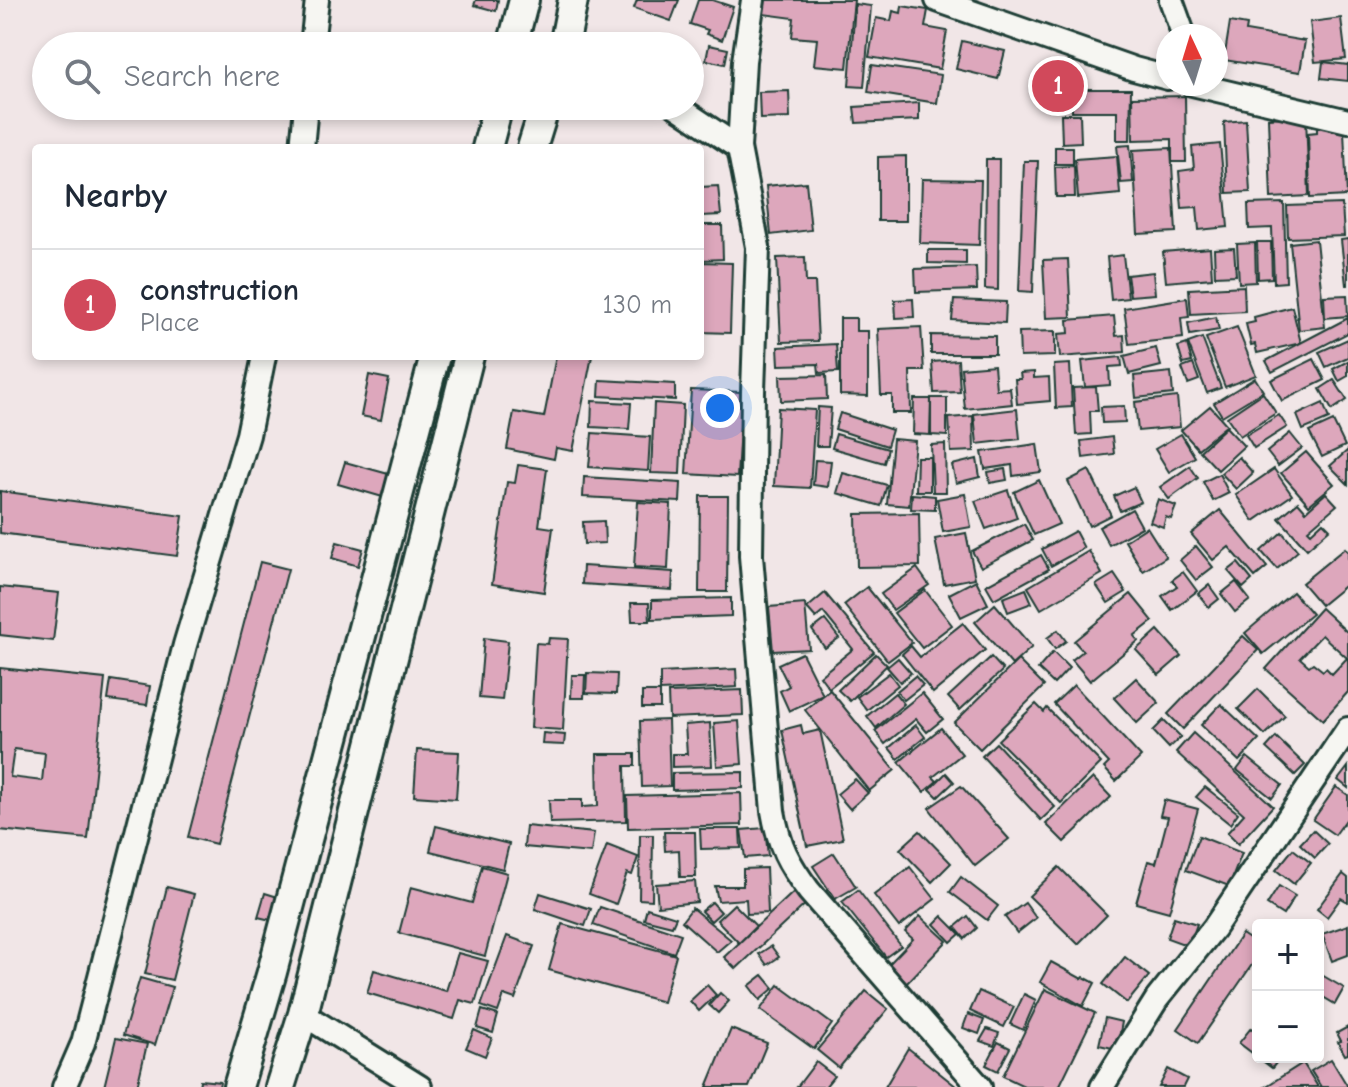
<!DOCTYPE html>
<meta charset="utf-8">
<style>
:root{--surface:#fff;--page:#f6f6f7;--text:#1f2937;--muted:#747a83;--line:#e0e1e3;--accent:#d1495b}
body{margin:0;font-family:"Comic Neue",sans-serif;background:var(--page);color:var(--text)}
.controls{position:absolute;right:24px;bottom:24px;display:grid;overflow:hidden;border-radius:8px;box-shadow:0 4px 12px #0003}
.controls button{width:72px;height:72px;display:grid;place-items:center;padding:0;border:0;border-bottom:2px solid var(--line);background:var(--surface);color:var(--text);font:40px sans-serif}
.compass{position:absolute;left:1156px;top:24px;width:72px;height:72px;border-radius:50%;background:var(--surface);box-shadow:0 4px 12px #0003;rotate:356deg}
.you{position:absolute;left:720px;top:408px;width:28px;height:28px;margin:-20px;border:6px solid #fff;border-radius:50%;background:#1a73e8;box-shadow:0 0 0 12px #1a73e833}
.badge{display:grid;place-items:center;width:52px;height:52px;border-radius:50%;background:var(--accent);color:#fff;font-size:26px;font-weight:700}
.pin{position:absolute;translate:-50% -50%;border:4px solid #fff;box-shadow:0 2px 8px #0006}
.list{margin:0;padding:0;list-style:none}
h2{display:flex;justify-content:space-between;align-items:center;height:104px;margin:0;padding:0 32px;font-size:34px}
h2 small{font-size:26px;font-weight:400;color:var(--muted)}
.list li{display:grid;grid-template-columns:52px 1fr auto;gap:24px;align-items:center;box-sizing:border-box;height:112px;padding:0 32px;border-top:2px solid var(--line)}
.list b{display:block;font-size:30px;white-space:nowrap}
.list p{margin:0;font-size:26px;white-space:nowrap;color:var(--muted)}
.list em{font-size:26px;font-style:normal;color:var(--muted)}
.icon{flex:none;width:44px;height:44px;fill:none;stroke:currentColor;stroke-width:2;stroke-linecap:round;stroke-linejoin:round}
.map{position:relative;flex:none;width:1348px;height:1087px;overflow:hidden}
.search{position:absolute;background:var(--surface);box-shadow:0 4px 12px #0003;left:32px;top:32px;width:672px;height:88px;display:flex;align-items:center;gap:20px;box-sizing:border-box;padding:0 28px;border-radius:44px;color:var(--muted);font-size:30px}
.panel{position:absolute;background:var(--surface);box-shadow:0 4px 12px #0003;left:32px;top:144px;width:672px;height:216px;border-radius:8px}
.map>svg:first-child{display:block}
</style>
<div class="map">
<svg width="1348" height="1087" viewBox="0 0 1348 1087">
<rect width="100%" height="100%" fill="#f1e6e7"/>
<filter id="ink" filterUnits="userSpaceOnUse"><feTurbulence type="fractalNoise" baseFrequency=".0125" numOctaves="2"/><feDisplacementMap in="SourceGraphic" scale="16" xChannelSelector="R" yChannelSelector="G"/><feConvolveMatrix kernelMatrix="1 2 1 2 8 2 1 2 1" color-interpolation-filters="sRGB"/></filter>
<g filter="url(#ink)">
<g fill="#dda7bc" stroke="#1f3d34" stroke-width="2" fill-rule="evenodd">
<polygon points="476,0 498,0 496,11 474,5"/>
<polygon points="637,0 679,0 671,21 634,8"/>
<polygon points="698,0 712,0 733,7 722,40 706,34 708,30 690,24"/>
<polygon points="765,0 854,0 847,68 814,65 817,39 792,37 794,18 763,14"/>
<polygon points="855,4 871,6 864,87 849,86"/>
<polygon points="902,6 928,10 925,27 947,31 940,69 869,57 876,18 891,21 893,11 901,13"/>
<polygon points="1341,18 1346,59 1315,62 1310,22"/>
<polygon points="1230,22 1247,25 1246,31 1305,41 1300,72 1224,60"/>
<polygon points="962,41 1005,51 998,79 956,69"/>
<polygon points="709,45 728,49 725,64 706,60"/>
<polygon points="1323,62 1348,65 1348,81 1321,78"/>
<polygon points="872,65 941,75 937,103 868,92"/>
<polygon points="1049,75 1068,76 1067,98 1048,97"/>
<polygon points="1072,89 1131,89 1130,140 1117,140 1117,111 1072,111"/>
<polygon points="789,91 790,118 760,119 759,92"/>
<polygon points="1185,96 1186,162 1172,162 1172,139 1133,140 1132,97"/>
<polygon points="919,103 919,120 856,123 854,107"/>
<polygon points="1061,114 1080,114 1081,142 1062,143"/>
<polygon points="1306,116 1309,196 1271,198 1268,118"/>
<polygon points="1246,120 1250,192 1227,193 1224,122"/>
<polygon points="1317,124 1333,124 1333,131 1344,131 1347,196 1310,198 1308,133 1317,132"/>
<polygon points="1220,144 1228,227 1199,230 1197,207 1182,208 1179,171 1194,169 1192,147"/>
<polygon points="1130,145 1133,182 1121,183 1117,146"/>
<rect x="1055" y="147" width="18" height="17"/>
<polygon points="1171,148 1176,232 1138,234 1133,150"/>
<polygon points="906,156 906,221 878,221 878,157"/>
<polygon points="1117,156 1120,194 1078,198 1075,159"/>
<polygon points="986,159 999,159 998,290 985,289"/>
<polygon points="1024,161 1038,161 1033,292 1019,291"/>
<polygon points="1074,166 1075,197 1056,197 1055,167"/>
<polygon points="922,179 981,180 979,245 920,243"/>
<polygon points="806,182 811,230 771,235 766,186"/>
<polygon points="718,186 721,215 701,216 700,187"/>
<polygon points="1284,203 1286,282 1274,283 1272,228 1249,229 1248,204"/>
<polygon points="1342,204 1344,236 1288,238 1287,206"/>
<polygon points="702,225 722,225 723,259 702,260"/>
<polygon points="1348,239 1348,285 1346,285 1341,240"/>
<polygon points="1316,240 1325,327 1299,330 1290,243"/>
<polygon points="1257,242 1271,242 1272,278 1258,279"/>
<polygon points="1255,243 1256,282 1239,283 1237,244"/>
<polygon points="1210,248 1212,278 1166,282 1163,252"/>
<polygon points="1234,248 1236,275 1215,276 1214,249"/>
<polygon points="928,250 966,250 966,264 928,263"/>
<polygon points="1123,255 1128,298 1111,300 1107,257"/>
<polygon points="805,257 806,282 815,282 818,341 781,342 777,258"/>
<polygon points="1068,259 1071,317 1046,318 1043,260"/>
<polygon points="700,262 732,263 730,333 700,332"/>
<polygon points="976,267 977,290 916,292 915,269"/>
<polygon points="1153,272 1155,294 1130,296 1127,275"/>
<polygon points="1244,286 1245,311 1191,314 1189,289"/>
<polygon points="1347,295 1348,316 1325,318 1324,296"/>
<polygon points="1187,298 1189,317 1181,318 1183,338 1129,344 1124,308"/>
<polygon points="913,299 914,317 896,318 895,300"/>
<polygon points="954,300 1006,302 1005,323 952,320"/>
<polygon points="1292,307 1301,343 1257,353 1255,344 1251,345 1246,324 1255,322 1254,317"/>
<polygon points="1114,316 1116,336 1124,335 1125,352 1060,357 1058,334 1069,333 1068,320"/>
<polygon points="1216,317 1219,330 1190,335 1188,323"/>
<polygon points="840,318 856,318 856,331 868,331 868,396 840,395"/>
<polygon points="1348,318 1348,333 1272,372 1266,361"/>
<polygon points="921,327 924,371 910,371 911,413 892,413 892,395 881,395 878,329"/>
<polygon points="1237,327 1256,375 1225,387 1206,338"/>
<polygon points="1055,331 1055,356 1020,357 1019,332"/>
<polygon points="931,335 995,336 995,354 931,354"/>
<polygon points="1202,338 1221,388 1207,393 1188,343"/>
<polygon points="1348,339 1348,357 1326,367 1319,352"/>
<polygon points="836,344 838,372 819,373 818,364 779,365 778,347"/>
<polygon points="1187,344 1192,362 1183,364 1178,347"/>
<polygon points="1156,348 1161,366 1129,374 1124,356"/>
<polygon points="556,356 592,356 573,451 556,448 554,459 507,449 514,412 544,417"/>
<polygon points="1121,357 1122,366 1109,367 1110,385 1085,387 1082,361"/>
<polygon points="1314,359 1325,380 1282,401 1271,380"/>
<polygon points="958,360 960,392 934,393 932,362"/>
<polygon points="1348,361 1348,376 1339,381 1333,369"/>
<polygon points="1070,364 1072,407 1056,408 1054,365"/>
<polygon points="1193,364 1199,380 1188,384 1182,368"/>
<polygon points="994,365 996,389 1010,388 1012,404 965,409 961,368"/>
<polygon points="1034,372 1034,378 1049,377 1050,401 1017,404 1015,379 1021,379 1020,373"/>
<polygon points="1171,372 1173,394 1136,398 1134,376"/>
<polygon points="369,375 389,379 381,420 361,416"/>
<polygon points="826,375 827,399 781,401 780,376"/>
<polygon points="1255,378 1263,391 1222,416 1214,403"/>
<polygon points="600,380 675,384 675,400 599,396"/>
<polygon points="1334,380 1347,400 1332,410 1320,389"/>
<polygon points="1096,387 1098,411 1090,411 1091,434 1076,435 1073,388"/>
<polygon points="691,390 742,392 737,477 686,474"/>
<polygon points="1263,393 1276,413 1240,436 1227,417"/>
<polygon points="1177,397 1180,427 1138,431 1135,402"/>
<polygon points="931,398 947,398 947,436 931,435"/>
<polygon points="914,399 931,399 930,435 913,434"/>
<polygon points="592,401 631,403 629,429 591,427"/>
<polygon points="654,403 683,405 680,474 651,473"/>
<polygon points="1323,403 1329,419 1303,430 1297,415"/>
<polygon points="1124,406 1125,422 1102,423 1101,407"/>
<polygon points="1210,406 1227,425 1198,449 1181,430"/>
<polygon points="818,407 831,408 828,446 816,446"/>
<polygon points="778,408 815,410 810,488 774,486"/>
<polygon points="1017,409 1020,439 977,444 974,414"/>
<polygon points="840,413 892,430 887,446 835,429"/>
<polygon points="1279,415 1287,427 1254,448 1246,435"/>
<polygon points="973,416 974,451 951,452 949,418"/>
<polygon points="1333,421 1345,446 1322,457 1309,432"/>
<polygon points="1226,427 1244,446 1218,470 1200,451"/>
<polygon points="592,433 650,437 648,471 589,467"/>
<polygon points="1290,433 1302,448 1278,466 1267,452"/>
<polygon points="836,434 888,449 884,463 832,448"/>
<polygon points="1181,434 1195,457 1169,472 1155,449"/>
<polygon points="1112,437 1114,454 1083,458 1081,441"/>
<polygon points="893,439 915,441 909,506 887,504"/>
<polygon points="945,444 946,492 933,492 931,445"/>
<polygon points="1037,444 1041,472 1013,476 1012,465 985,469 982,452"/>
<polygon points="1348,450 1348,484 1330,466"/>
<polygon points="1306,452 1334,484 1309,505 1281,473"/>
<polygon points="917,457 930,457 930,491 916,491"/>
<polygon points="1239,457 1253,473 1236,489 1221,473"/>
<polygon points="977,459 980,477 956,483 952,465"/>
<polygon points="815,460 831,461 828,487 813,485"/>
<polygon points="345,462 392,475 386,498 338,484"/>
<polygon points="518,465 547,469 539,526 553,528 544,592 492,584 507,482 515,483"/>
<polygon points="1190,466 1198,478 1169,499 1160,487"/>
<polygon points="1005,469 1007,480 990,483 988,472"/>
<polygon points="1274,469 1292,495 1254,521 1236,495"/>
<polygon points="1089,470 1111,515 1089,526 1068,481"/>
<polygon points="843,473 887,485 881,506 837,493"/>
<polygon points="1219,474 1229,493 1213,501 1203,482"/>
<polygon points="584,477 681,483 680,502 583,497"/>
<polygon points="1039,480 1059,524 1034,535 1014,492"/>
<polygon points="1134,487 1141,502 1120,511 1114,496"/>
<polygon points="1008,490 1017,518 986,529 975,501"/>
<polygon points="0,491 183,516 177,556 0,533"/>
<polygon points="1326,493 1337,505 1308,530 1311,533 1323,522 1330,529 1307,549 1279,518 1298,502 1306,511"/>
<polygon points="912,494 935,496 935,510 911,509"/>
<polygon points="965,494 971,527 943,532 937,499"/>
<polygon points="700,496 728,496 727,592 699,592"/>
<polygon points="1158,499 1176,506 1171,519 1166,517 1163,527 1150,522"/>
<polygon points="638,502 671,504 668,569 634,567"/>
<polygon points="1132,509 1142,527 1109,545 1099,527"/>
<polygon points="1220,510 1267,567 1255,577 1229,547 1213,560 1191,534"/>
<polygon points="919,513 920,566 857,567 856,514"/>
<polygon points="604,521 605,543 584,544 583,522"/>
<polygon points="1024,524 1033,540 981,567 972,551"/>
<polygon points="1147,527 1166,557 1143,571 1125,541"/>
<polygon points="1075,531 1084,548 1051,566 1042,549"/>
<polygon points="1282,532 1298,551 1277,569 1261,551"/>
<polygon points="966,533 975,578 944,584 935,539"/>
<polygon points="337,542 363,549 358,566 332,558"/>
<polygon points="1196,546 1213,567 1196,580 1180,560"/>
<polygon points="1345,548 1348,552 1348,583 1321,605 1302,583"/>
<polygon points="1089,551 1102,574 1041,609 1028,587"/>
<polygon points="1041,555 1049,569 994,599 986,585"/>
<polygon points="260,562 288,569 216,844 188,837"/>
<polygon points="1238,563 1252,580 1243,588 1228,571"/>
<polygon points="583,566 673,572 672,590 582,584"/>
<polygon points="917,568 929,585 893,610 881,594"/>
<polygon points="1183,572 1197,591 1172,610 1162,596 1177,586 1172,580"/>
<polygon points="1114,574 1126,592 1108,603 1096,585"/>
<polygon points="976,580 988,604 961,617 949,594"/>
<polygon points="1236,582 1250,600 1235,612 1221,594"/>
<polygon points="1209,585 1219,599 1209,607 1198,594"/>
<polygon points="0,587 59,593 53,641 0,635"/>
<polygon points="867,587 912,643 888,661 844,605"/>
<polygon points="1026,589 1032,603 1008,612 1003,598"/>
<polygon points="925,590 952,625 922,648 894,613"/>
<polygon points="1293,592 1312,614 1263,654 1245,633"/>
<polygon points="825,593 874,652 829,688 820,676 853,649 823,612 816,618 807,608"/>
<polygon points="1131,594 1153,621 1134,636 1138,641 1090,681 1072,660 1083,651 1074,641"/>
<polygon points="731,598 731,616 652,619 652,600"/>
<polygon points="631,603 649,603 650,621 632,621"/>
<polygon points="805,604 809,649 773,651 769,607"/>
<polygon points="995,604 1032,647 1012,665 975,622"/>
<path d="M 1321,608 L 1348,633 L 1348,692 L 1323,720 L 1266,669 ZM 1322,635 L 1347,658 L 1332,674 L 1326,668 L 1323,671 L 1313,663 L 1309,666 L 1300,658 Z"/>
<polygon points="825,620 839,638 825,648 812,630"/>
<polygon points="963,623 985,650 933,693 902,654 911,646 920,657"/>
<polygon points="1058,630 1066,641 1055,649 1047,638"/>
<polygon points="1158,630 1181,656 1159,675 1136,650"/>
<polygon points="1243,636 1258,650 1183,729 1168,714"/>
<polygon points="484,638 508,641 502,700 479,698"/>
<polygon points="549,638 568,639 563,730 531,728 536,643 548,644"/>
<polygon points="1053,652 1069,668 1054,684 1038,669"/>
<polygon points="802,653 823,695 789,711 780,691 789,686 778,664"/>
<polygon points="876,654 887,665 850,701 838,690"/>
<polygon points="991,657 1003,670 960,710 948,697"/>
<polygon points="898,658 911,673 900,682 887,667"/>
<polygon points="1018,660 1044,686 980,749 954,723"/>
<path d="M 0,668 L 105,679 L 88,839 L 0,830 ZM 14,749 L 45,753 L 42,781 L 10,777 Z"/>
<polygon points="736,669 737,687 660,691 660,673"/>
<polygon points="587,673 617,674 616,694 586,693"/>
<polygon points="889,673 898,685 867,710 857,697"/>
<polygon points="572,675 585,675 584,698 571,698"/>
<polygon points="915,676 923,685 904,700 897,691"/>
<polygon points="1136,678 1159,703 1137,723 1114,698"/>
<polygon points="111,680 150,686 147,705 108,700"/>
<polygon points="1074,685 1141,757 1116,781 1104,768 1109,763 1054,704"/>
<polygon points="1258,689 1285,716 1265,735 1238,709"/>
<polygon points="742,690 743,715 669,718 668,693"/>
<polygon points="830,690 895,770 869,791 805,710"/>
<rect x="642" y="692" width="18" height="16"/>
<polygon points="895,693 904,704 876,728 867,716"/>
<polygon points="922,693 943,719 927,732 916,719 885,744 875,731"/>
<polygon points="1036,704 1044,712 1047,708 1101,763 1061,803 998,740"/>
<polygon points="1221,704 1259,740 1239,761 1201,725"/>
<polygon points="668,720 670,786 642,787 640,721"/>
<polygon points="1164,720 1181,737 1169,748 1153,731"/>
<polygon points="739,721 742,764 717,766 714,723"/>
<polygon points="710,723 712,766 672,767 672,754 687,754 685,725"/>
<polygon points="801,725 803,734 820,730 843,839 807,846 782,730"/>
<polygon points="916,725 925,737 898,759 889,748"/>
<polygon points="941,728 962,754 933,777 937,781 924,792 899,762"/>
<polygon points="543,733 565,735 564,745 542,744"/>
<polygon points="1193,733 1273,806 1238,844 1227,833 1244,814 1176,752"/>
<polygon points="1276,737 1305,765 1295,775 1266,748"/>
<polygon points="996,743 1055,807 1041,820 982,756"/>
<polygon points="417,750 459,752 456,799 414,796"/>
<polygon points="597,754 635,754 635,766 625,766 626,821 550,823 549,800 582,800 582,807 598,806"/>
<polygon points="1247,757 1282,785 1272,798 1237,770"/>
<polygon points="1348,767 1348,788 1338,780"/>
<polygon points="743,772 743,788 672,790 672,773"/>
<polygon points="946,773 954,782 938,797 930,789"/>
<polygon points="1093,778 1111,797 1064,842 1046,824"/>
<polygon points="855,779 868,793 850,809 837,794"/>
<polygon points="961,786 1009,839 975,866 929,808"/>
<polygon points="1205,787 1238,813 1230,824 1196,797"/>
<polygon points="1336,787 1348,795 1348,817 1335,835 1313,820"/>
<polygon points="741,793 742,825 628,828 627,796"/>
<polygon points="1164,800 1198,809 1169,912 1136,903 1148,861 1156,863 1168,817 1160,816"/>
<polygon points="436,826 509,844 503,869 430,851"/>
<polygon points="526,826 594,833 591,853 524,847"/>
<polygon points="765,828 768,856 745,858 741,830"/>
<polygon points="700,829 740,829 741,848 701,849"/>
<polygon points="1313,830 1328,844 1315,858 1300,844"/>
<polygon points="920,831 951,863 932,882 900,849"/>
<polygon points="664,832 695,832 696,877 680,877 679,850 665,851"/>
<polygon points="640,835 653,835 652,900 639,899"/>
<polygon points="1199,836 1242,853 1229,886 1186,870"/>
<polygon points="607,845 638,857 632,875 627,873 616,904 589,894"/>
<polygon points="1293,849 1311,863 1294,884 1276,870"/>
<polygon points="834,853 856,887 835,899 813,866"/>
<polygon points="482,866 507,873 485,956 399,933 411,887 472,903"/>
<polygon points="910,867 935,899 899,927 874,895"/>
<polygon points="1059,867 1107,915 1078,944 1029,896"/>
<polygon points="766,868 768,913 747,914 746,899 718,901 715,886 743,886 743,869"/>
<polygon points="1343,874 1348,878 1348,902 1341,898 1327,917 1317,909"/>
<polygon points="961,877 998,906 987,920 950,892"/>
<polygon points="695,881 697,902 658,906 656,884"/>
<polygon points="1279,886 1295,896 1283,915 1267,905"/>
<polygon points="167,887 194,894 172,980 145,974"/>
<polygon points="798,888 810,900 736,969 724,957"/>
<polygon points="858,890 901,946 886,957 842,902"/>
<polygon points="265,893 281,898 275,921 258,917"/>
<polygon points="540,893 591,909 585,926 535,909"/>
<polygon points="712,902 721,912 711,921 701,911"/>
<polygon points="1025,903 1036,918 1017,933 1005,917"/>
<polygon points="734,904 756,926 739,943 717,920"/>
<polygon points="600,907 681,934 674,953 593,925"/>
<polygon points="647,908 676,917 672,926 644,919"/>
<polygon points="692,908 731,940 717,952 682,921"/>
<polygon points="920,916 947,941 906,984 887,966 913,939 905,932"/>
<polygon points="942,916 960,934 951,942 934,924"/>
<polygon points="968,916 977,928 965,939 955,927"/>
<polygon points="1174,917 1197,924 1189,946 1167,938"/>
<polygon points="562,924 676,955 663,1002 549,970"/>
<polygon points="1348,925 1348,955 1332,961 1322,934"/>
<polygon points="1242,934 1258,945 1258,956 1198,1043 1178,1029"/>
<polygon points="507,936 534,946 515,999 504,995 498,1012 481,1006"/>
<polygon points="771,946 779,957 767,965 759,954"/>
<polygon points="458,953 488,961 475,1004 460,1000 454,1019 367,993 374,970 446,991"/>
<polygon points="1125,957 1149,976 1127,1003 1103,984"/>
<polygon points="1051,962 1082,979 1084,977 1095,983 1083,1006 1040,982"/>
<polygon points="1320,974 1344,988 1335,1004 1318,994"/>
<polygon points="763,975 774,988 760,1000 749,986"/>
<polygon points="140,978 172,987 155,1045 123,1035"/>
<polygon points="707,985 716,995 699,1011 690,1001"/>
<polygon points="779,985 832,1024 814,1049 760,1010"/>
<polygon points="1045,989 1095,1013 1059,1087 1026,1087 1003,1076"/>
<polygon points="866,991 888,1009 839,1068 817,1050"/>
<polygon points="979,991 1014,1007 1004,1027 970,1011"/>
<polygon points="720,993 729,1001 718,1013 709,1005"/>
<polygon points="1024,994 1036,1000 1023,1030 1010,1024"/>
<polygon points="482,1010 498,1015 493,1033 477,1028"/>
<polygon points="968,1014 984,1020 979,1034 963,1028"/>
<polygon points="1105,1018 1122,1022 1117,1049 1099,1045"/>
<polygon points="1348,1027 1348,1054 1345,1055 1338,1042 1341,1041 1337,1033"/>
<polygon points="1251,1028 1258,1034 1258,1057 1281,1057 1272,1068 1239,1043"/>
<polygon points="731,1029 767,1043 749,1087 707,1087"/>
<polygon points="987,1029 999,1033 994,1046 980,1041"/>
<polygon points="474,1030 492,1038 485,1056 466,1048"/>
<polygon points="116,1038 147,1044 137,1087 104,1087"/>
<polygon points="998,1042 1010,1048 998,1071 986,1065"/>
<polygon points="908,1048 957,1087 885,1087"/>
<polygon points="1331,1059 1348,1087 1321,1087 1311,1071"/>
<polygon points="816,1062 834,1076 825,1087 797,1087"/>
<polygon points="1303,1063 1318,1087 1265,1087"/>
<polygon points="1168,1069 1187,1079 1183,1087 1159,1087"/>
<polygon points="200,1080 220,1082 219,1087 199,1087"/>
</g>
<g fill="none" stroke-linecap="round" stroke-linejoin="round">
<g stroke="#1f3d34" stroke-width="28">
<g id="minor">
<polyline points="937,0 1134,69 1168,78"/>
<polyline points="1171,0 1184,36"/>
<polyline points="312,46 317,0"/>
<polyline points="1192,84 1348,121"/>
<path d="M 676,106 L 739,148 L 758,247 L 753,391 L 751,556 L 773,811 C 779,846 788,863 809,891 L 980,1087"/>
<polyline points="302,148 306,106"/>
<polyline points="739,148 744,61 753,0"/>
<polyline points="303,1014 420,1087"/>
<polyline points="64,1087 83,1043 185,645 248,435 264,356"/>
<polyline points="1102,1087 1157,999 1214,928 1348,729"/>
</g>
</g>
<g stroke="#1f3d34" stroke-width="34">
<g id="tertiary">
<polyline points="512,46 524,0"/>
<polyline points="564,46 573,0"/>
<polyline points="487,148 498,106"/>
<polyline points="532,148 545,106"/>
<polyline points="238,1087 272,972 435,356"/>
<polyline points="280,1087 303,1014 469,356"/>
</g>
</g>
<use href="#minor" stroke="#f6f6f2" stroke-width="22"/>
<use href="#tertiary" stroke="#f6f6f2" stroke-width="28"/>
</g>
</g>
</svg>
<div class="controls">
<button>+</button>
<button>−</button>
</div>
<svg class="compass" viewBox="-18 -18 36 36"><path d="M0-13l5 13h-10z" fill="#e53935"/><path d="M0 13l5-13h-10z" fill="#747a83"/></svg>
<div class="you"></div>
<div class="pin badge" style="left:1058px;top:86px">1</div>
<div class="search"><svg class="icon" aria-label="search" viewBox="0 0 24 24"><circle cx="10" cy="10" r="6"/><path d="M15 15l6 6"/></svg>Search here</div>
<section class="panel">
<h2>Nearby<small></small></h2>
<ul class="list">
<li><span class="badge">1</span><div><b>construction</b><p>Place</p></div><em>130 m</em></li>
</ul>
</section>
</div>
